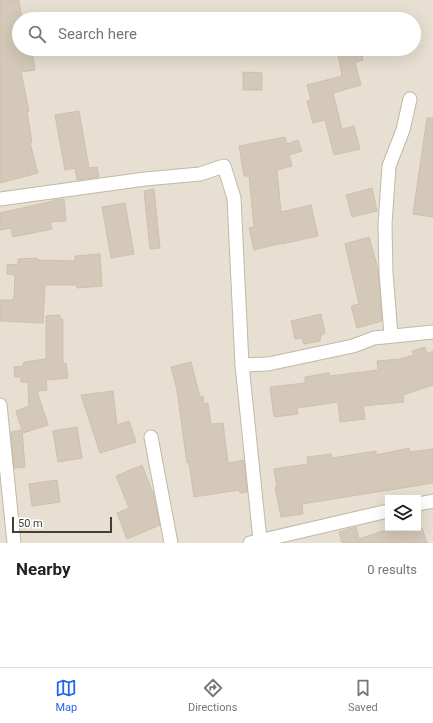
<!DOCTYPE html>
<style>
:root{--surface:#fff;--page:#f6f6f6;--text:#222;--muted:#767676;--line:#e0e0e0;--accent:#2563eb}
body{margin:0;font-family:Roboto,sans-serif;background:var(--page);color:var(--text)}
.controls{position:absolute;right:12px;bottom:12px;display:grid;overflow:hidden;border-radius:0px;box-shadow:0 4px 16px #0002}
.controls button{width:36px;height:36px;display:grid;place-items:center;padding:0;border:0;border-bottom:1px solid var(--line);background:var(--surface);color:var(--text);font:20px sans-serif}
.scale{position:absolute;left:12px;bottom:10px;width:100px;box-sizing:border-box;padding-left:4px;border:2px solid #443d33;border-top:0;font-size:11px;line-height:14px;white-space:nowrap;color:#443d33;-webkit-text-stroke:3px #fff;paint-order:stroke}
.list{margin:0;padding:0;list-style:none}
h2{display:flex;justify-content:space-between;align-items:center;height:52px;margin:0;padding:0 16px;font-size:17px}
h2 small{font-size:13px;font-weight:400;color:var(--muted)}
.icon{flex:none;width:22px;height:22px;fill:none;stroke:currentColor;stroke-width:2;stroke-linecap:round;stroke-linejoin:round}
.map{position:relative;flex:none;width:433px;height:543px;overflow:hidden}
.search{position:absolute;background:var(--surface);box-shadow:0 4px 16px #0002;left:12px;right:12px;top:12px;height:44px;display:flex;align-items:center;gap:10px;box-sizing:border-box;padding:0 14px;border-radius:22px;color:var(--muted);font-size:15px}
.sheet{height:124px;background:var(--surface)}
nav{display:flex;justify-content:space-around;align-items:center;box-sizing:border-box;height:56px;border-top:1px solid var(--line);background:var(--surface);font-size:11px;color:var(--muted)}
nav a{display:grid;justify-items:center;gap:2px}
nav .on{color:var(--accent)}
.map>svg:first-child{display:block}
</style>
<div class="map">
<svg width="433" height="543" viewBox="0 0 433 543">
<rect width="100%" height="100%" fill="#f2ede3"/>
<path fill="#e7dfd1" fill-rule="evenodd" d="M 0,0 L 433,0 L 433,543 L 0,543 ZM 19,19 L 414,19 L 414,49 L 19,49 ZM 388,498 L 418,498 L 418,528 L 388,528 Z"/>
<g fill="#d4c9b8" stroke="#cfc0ab">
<polygon points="0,0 19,0 22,19 19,19 19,49 31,49 33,56 35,70 21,72 29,111 27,111 32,142 30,143 38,173 0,183"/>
<polygon points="337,49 361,49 363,60 355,62 361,85 333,93 342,129 354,126 360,149 334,155 325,120 313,123 307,101 311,100 307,85 342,76"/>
<polygon points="243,72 262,73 262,90 243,90"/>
<polygon points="79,111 89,168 97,167 99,177 77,180 75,168 65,170 55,115"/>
<polygon points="427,118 433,118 433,217 413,214"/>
<polygon points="285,137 287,144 298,140 302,151 289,155 292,166 277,170 281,212 311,205 318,236 282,244 282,243 254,250 249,228 254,227 249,176 244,176 239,146"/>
<polygon points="372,188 377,211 352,217 346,195"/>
<polygon points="154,189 160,248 150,249 144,191"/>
<polygon points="64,199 66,221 50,222 52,229 13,237 11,228 0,230 0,213 53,201 53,200"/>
<polygon points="125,203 134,254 111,258 102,207"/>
<polygon points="369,237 378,269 382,321 357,328 351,306 359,304 345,244"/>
<polygon points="100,254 102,286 77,288 77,285 45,285 43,323 0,321 0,300 13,300 13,298 14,298 15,275 7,274 7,265 18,264 18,259 37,258 37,260 75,261 75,256"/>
<polygon points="321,314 325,333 321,335 320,341 304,344 302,338 295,339 291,321"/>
<polygon points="60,315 60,319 63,319 63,364 66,363 68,378 46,380 47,390 37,391 48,425 23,433 22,430 25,467 14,468 11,432 22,430 16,411 29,406 28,382 21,382 21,377 15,377 14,367 23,366 24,362 46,359 46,316"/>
<polygon points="425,347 427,354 433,351 433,385 403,395 404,402 363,406 365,419 340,422 338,402 297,408 298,414 274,417 270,387 305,383 305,377 329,373 330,376 378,370 377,361 400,359 414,355 412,351"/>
<polygon points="191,362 200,397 203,396 204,404 208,403 211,424 223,423 228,463 244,460 247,492 240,493 239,490 194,497 189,462 187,463 177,390 171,367"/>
<polygon points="113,391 117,425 129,421 136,442 100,453 81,395"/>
<polygon points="77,427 82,458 58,462 53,431"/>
<polygon points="409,448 410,452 433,449 433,483 302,504 303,514 281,517 275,487 277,487 274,469 308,464 307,457 331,454 332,458 376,451 376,455"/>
<polygon points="142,465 153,493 160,525 127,539 117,513 129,508 116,476"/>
<polygon points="57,480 60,502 32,506 29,484"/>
<polygon points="356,527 359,539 392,528 422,528 427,543 342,543 339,532"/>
</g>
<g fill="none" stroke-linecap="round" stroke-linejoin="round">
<g stroke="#c1b8a8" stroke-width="15">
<g id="street">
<polyline points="0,199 145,179 200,174 224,166 234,198 242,365 260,540"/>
<polyline points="391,335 386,273 385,224 389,166 403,130 410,99"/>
<polyline points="242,365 268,364 353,346 374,338 433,332"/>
<polyline points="0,405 14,543"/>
<polyline points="151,437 171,543"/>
<polyline points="418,504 433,501"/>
<polyline points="250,543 388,511"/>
</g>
</g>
<use href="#street" stroke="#fff" stroke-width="13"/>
</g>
</svg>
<div class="controls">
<button><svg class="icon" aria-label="layers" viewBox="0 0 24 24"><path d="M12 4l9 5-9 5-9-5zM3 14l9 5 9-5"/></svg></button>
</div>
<div class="scale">50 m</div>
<div class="search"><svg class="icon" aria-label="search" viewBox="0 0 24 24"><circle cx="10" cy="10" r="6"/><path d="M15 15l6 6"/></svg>Search here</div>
</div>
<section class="sheet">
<h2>Nearby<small>0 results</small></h2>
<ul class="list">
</ul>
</section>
<nav>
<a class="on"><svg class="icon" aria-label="map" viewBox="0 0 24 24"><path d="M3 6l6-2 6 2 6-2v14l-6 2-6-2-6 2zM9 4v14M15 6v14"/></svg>Map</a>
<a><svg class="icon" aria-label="directions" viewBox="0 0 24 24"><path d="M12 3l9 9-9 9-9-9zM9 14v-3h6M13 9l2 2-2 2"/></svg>Directions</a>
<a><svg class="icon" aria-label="saved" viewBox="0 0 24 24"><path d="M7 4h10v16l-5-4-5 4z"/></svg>Saved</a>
</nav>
